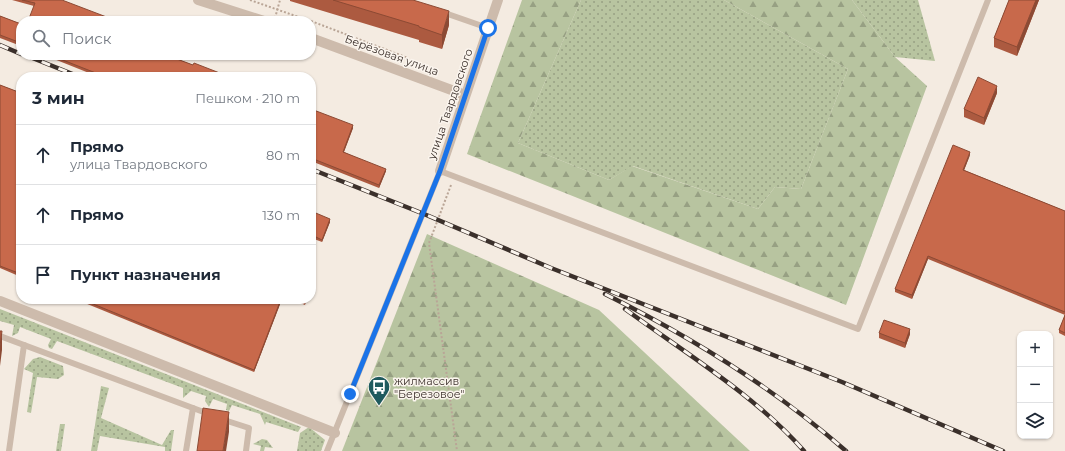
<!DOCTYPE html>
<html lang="ru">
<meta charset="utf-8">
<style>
:root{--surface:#fff;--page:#f6f6f7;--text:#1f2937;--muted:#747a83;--line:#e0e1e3}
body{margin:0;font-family:Montserrat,sans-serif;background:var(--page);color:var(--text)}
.controls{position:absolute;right:12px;bottom:12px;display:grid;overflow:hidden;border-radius:8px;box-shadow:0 1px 3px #0004}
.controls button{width:36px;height:36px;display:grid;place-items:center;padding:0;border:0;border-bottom:1px solid var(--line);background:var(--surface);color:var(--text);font:20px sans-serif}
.stop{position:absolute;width:12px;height:12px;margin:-9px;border:3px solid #1a73e8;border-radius:50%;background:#fff}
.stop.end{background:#1a73e8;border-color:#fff;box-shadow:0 1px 4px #0008}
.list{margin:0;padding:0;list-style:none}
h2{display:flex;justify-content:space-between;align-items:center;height:52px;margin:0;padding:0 16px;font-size:17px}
h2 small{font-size:13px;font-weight:400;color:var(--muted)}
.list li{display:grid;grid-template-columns:26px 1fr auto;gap:12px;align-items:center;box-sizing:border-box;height:60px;padding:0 16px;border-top:1px solid var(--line)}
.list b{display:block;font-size:15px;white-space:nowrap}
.list p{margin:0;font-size:13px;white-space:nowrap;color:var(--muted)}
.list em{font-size:13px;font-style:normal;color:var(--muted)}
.icon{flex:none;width:22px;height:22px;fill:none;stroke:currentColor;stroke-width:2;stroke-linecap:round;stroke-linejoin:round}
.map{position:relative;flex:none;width:1065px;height:451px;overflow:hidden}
.search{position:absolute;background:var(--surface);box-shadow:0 1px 3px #0004;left:16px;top:16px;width:300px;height:44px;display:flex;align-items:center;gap:10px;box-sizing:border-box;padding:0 14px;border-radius:16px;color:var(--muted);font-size:15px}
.panel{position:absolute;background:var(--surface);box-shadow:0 1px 3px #0004;left:16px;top:72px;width:300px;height:232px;border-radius:16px}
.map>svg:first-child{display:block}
</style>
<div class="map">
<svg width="1065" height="451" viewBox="0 0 1065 451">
<defs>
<pattern id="grass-dots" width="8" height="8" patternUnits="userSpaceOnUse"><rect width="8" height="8" fill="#b8c4a0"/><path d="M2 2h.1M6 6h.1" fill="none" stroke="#97a083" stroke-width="1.8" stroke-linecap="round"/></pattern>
<pattern id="forest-firs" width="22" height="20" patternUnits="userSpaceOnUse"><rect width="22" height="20" fill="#b8c4a0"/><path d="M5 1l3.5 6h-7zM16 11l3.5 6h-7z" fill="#97a083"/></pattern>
</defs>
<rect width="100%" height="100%" fill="#f4ebe1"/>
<g fill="url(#grass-dots)">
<polygon points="581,0 724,0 848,69 801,189 775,187 758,209 633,166 609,180 518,143"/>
<polygon points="852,0 918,0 935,61 895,57"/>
<polygon points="0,309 301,427 298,432 266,422 265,425 260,414 232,405 229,411 226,410 227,404 213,399 209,407 205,401 206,396 191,391 183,398 183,388 57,341 52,349 49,348 48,345 51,339 20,327 18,333 12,336 14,325 0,321"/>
<polygon points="40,357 63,366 64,375 58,379 37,377 31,413 27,412 33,373 24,369 33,359"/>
<polygon points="101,386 109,388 101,418 162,445 171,430 174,430 171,451 165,451 165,447 100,436 97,451 91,451"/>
<polygon points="60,424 65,424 61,451 56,451"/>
<polygon points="309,427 325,440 321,451 297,451 300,433"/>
<polygon points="262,439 267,440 273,448 265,447 264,451 260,451 261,446 253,444"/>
</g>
<g fill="url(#forest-firs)">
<polygon points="522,0 581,0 518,143 609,180 632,166 758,209 775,187 801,189 848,69 724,0 852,0 895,57 927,86 846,305 467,154"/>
<polygon points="427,234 599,310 750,451 342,451"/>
</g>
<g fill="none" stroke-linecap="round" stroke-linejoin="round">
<g stroke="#b9a596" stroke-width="2" stroke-dasharray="2 2" stroke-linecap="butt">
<polyline points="250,0 310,21"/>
<polyline points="275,18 280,0"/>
<polyline points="311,21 408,58"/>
<polyline points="451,185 429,243 457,451"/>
</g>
<g stroke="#cdbbac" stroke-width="6">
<polyline points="442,12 488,28"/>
<polyline points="0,336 209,414"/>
<polyline points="221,419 249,428 246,451"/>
<polyline points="9,451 24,345"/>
<polyline points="186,451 193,408"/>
<polyline points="327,451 440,171 858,329 988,0"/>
</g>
<g stroke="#cdbbac" stroke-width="10">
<polyline points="198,0 264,21"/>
<polyline points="311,38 465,95"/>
<polyline points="0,301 335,433"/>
</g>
<polyline stroke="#cdbbac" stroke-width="10" points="440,171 498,0"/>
<g stroke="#3b302b" stroke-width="4.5">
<g id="rail">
<polyline points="0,45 21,54"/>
<polyline points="25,55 80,77"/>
<polyline points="311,169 424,214 551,268 842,382 1003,451"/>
<path d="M 605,294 C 691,337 774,388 846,451"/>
<path d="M 625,309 C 684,352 756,396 804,451"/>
</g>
</g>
<use href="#rail" stroke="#fbf5ee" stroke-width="3" stroke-dasharray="9" stroke-linecap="butt"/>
</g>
<g fill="#ac5a40">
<polygon points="12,0 62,0 34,6"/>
<polygon points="290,0 413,0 449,25 442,49 419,42 419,40 290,1"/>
<polygon points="1009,0 1039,0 1017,56 994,47 994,38"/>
<polygon points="0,16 21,24 21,46 0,38"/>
<polygon points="44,55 166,55 193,65 230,77 99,77"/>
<polygon points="0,85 21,93 21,277 0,268"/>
<polygon points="997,93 984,125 964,117 964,109"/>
<polygon points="311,109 353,128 344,152 386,171 379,188 311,161"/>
<polygon points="970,155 964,170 1065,211 1065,315 928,259 912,299 895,292 895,289"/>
<polygon points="311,211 330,222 322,242 314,239 311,247"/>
<polygon points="75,299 282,299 254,372"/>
<polygon points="290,299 307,299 305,305"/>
<polygon points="1065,315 1065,336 1059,333 1059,330"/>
<polygon points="879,333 910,334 905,348 879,338"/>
</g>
<g fill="#8c4a34">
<polygon points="1036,0 1039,0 1017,56 1017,47"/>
<polygon points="449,11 449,25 442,49 442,35"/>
<polygon points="997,86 997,93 984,125 984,118"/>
<polygon points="353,125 353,128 343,154 343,152"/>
<polygon points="970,152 970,155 963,173 963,170"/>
<polygon points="386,169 386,171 379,188 379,185"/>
<polygon points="330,219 330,222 322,242 322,240"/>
<polygon points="314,236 314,239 311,247 311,245"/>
<polygon points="928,256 928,259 912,299 912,295"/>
<polygon points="281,299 282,299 254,372 254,370"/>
<polygon points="910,329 910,334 905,348 905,343"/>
<polygon points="2,331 2,350 0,366 0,346"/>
<polygon points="229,412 229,432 226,451 223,451"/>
</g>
<g fill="#c8694b" stroke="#8c4a34">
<polygon points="22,0 62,0 117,21 28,21 35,3"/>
<polygon points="333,0 413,0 449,11 442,35 419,27 419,26"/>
<polygon points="1009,0 1036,0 1017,47 994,38"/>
<polygon points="0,16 21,24 21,43 0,35"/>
<polygon points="50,55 166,55 193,65 194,63 230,77 106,77"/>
<polygon points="978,77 997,86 984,118 964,109"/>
<polygon points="0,85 21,93 21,274 0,266"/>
<polygon points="311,109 353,125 343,152 386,169 379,185 311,158"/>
<polygon points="953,145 970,152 963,170 1065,211 1065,312 928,256 912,295 895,289"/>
<polygon points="311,211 330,219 322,240 314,236 311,245"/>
<polygon points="311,280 314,281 311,288"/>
<polygon points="81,299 281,299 254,370"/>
<polygon points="297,299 306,299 305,302"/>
<polygon points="1065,315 1065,333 1059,330"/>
<polygon points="884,320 910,329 905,343 879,333"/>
<polygon points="0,331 2,331 0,346"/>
<polygon points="203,408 229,412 223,451 197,451"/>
</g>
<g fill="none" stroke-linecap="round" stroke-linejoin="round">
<polyline stroke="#1a73e8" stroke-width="5" points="350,394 440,171 488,28"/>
</g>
<defs>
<g id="bus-pin" transform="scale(1.15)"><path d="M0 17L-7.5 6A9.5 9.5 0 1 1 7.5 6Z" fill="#1f5a5e" stroke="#fbf5ee"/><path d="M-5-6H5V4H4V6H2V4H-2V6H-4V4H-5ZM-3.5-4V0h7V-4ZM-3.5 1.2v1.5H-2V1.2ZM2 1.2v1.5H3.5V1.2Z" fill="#fff"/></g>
</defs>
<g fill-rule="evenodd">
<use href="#bus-pin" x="379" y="387"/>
</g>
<g text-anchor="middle" stroke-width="3" stroke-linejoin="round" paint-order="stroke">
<g font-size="11" fill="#3b302b" stroke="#fbf5ee">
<text transform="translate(392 55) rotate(20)" y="4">Берёзовая улица</text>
<text transform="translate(450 104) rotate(-71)" y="4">улица Твардовского</text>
</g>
<g font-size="11" fill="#3b302b" stroke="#fbf5ee" text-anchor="start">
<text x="394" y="385">жилмассив<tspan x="394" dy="13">"Березовое"</tspan></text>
</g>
</g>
</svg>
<div class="controls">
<button>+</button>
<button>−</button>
<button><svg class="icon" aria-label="layers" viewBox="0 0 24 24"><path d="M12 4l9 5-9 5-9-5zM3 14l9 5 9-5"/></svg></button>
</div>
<div class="stop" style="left:488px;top:28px"></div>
<div class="stop end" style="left:350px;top:394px"></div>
<div class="search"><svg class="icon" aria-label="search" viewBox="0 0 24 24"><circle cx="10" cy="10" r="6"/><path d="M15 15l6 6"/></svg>Поиск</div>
<section class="panel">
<h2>3 мин<small>Пешком · 210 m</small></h2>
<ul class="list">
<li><svg class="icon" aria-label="ahead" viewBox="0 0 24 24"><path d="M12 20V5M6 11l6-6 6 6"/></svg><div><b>Прямо</b><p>улица Твардовского</p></div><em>80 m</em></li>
<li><svg class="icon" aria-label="ahead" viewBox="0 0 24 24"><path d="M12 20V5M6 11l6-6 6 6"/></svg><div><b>Прямо</b></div><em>130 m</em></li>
<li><svg class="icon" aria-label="arrive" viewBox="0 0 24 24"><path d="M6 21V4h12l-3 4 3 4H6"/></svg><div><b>Пункт назначения</b></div></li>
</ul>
</section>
</div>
